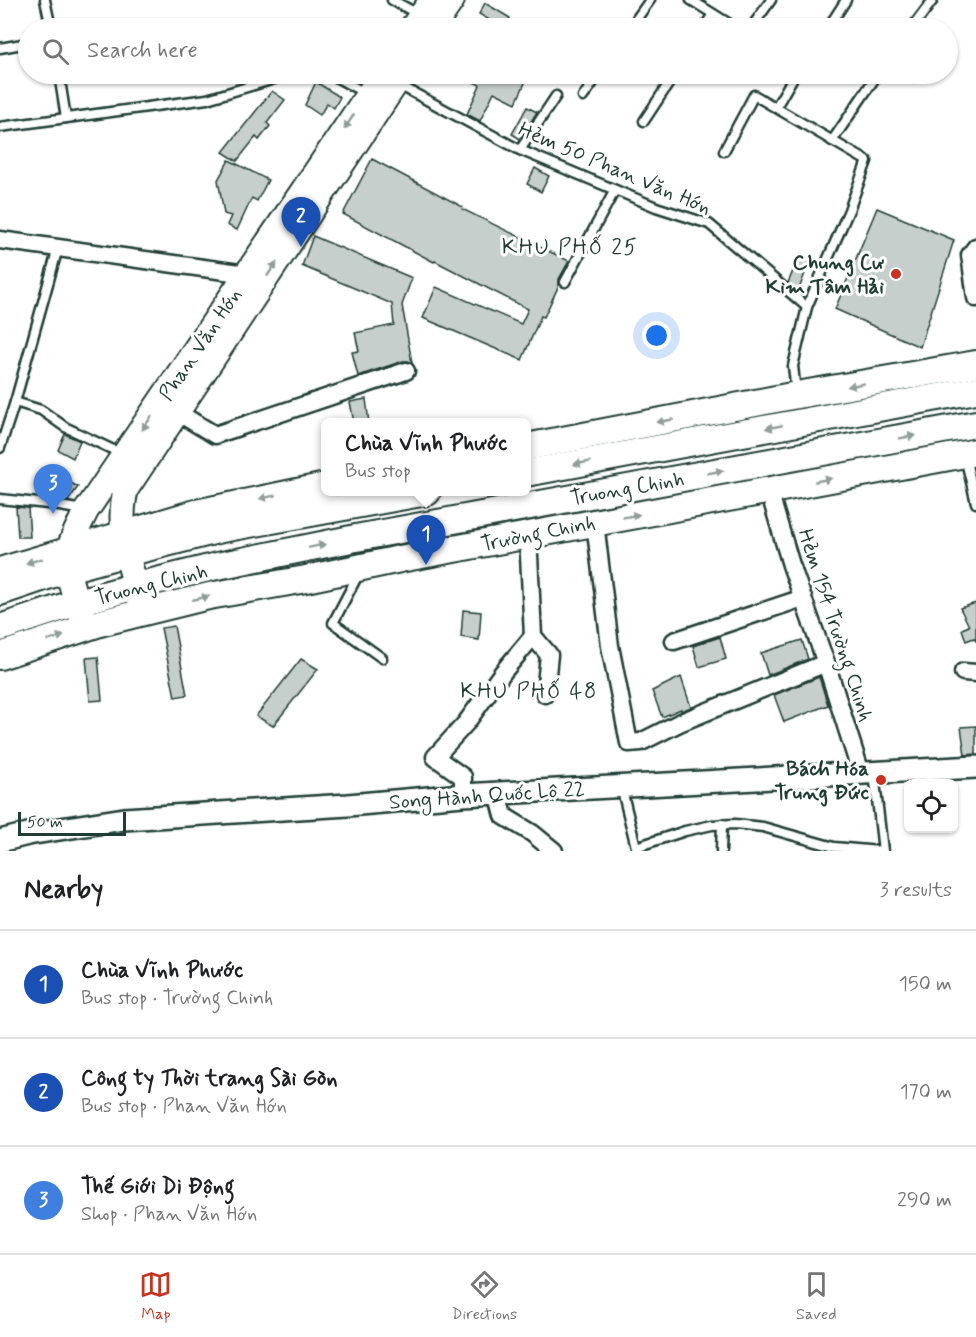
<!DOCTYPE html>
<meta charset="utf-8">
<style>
:root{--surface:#fff;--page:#f2f2f2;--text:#202124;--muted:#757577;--line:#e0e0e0;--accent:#c8321e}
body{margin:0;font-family:Mynerve,sans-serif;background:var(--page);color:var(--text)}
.controls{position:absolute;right:18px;bottom:18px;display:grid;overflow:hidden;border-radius:9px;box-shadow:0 2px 4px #0004}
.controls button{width:54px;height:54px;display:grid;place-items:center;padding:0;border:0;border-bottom:2px solid var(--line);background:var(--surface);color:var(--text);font:30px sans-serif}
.scale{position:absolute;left:18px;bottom:15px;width:108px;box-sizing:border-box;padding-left:6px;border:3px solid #1f3d34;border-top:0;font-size:16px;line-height:21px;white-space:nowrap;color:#1f3d34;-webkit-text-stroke:4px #fff;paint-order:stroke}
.you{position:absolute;left:657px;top:336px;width:21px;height:21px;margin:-15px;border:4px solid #fff;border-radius:50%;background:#1a73e8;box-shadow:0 0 0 9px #1a73e833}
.badge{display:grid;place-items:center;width:39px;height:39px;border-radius:50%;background:var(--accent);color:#fff;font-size:20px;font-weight:700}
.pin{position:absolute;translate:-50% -50px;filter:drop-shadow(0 2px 3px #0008)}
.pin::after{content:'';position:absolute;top:32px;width:21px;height:18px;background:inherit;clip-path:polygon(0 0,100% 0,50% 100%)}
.popup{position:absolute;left:321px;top:418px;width:210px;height:78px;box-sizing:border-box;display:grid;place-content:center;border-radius:9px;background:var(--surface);filter:drop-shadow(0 2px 4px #0005);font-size:20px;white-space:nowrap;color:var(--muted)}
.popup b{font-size:22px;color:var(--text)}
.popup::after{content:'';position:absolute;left:50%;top:100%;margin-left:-12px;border:12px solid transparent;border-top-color:var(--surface)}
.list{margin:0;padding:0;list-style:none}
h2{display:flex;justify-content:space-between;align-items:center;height:78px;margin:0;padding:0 24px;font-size:26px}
h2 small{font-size:20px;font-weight:400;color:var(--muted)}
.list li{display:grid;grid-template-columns:39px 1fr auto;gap:18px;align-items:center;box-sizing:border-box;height:108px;padding:0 24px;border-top:2px solid var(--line)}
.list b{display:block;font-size:22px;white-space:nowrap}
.list p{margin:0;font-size:20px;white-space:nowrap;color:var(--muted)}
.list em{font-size:20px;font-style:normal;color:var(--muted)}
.icon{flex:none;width:33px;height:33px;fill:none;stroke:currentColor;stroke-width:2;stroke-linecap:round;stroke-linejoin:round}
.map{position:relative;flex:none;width:976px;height:851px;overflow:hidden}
.search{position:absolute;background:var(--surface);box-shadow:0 2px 4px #0004;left:18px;right:18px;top:18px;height:66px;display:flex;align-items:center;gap:15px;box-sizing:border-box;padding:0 21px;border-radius:33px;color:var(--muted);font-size:22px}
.sheet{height:402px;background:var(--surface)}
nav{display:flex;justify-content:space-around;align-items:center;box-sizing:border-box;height:84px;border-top:2px solid var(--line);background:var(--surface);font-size:16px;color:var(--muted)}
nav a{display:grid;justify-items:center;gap:3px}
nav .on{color:var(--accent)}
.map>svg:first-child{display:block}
</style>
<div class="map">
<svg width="976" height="851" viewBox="0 0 976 851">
<rect width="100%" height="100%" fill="#fff"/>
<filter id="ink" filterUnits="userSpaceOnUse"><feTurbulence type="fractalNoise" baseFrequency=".0167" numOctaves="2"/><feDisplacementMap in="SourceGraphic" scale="12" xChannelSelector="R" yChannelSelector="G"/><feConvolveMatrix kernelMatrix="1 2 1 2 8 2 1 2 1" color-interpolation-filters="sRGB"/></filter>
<g filter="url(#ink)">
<g fill="#c7cfcc" stroke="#1f3d34" stroke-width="1.5">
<polygon points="485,3 510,18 503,28 479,14"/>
<polygon points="457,74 529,74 516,103 494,92 480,121 467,114 480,85"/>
<polygon points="316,82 340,97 334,108 327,103 320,115 305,105"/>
<polygon points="272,91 285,100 267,123 270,126 259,140 256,137 237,161 223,152"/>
<polygon points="527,107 537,112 520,139 512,134"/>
<polygon points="372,159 463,207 462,209 569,261 559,279 559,285 544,317 541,316 522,360 423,318 436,287 521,324 528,309 435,261 434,262 343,214"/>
<polygon points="229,160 268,180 257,201 252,198 237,230 227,225 231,216 224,214 218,180"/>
<polygon points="535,168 549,176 541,192 527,184"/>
<polygon points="877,208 954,240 920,347 835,309"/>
<polygon points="313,236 412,278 402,305 412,363 408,361 403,361 358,376 352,352 359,351 355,333 394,325 392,304 302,266"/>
<polygon points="800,254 811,258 799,289 794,287 788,283"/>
<polygon points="366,399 369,423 354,423 350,402"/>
<polygon points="65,434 80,441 73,458 58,450"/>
<polygon points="64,479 78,487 68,501 51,498"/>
<polygon points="16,507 28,508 30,537 18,537"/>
<polygon points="976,603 976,641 974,638 966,641 962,629 969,626 960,608"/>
<polygon points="463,610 481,612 479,640 461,637"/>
<polygon points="174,626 187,695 175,697 161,628"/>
<polygon points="720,637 726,659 699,667 693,646"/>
<polygon points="802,640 808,659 768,675 761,653"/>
<polygon points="98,657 102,700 90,701 86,658"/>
<polygon points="301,659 318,669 273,726 256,716"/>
<polygon points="681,677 691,707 681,711 681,709 662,717 652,691"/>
<polygon points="819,677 828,705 784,722 774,695"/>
<polygon points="976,726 976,754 965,755 961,727"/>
</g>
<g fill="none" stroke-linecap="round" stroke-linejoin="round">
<g stroke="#1f3d34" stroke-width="13">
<g id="service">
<polyline points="45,0 51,28"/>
<polyline points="392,0 418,14"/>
<polyline points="691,0 736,28"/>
<polyline points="831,23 840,28"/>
<polyline points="630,28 650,0"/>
<polyline points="704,28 713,14"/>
<polyline points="751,28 771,0"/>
<polyline points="828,28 846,0"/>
<polyline points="912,28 933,0"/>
<polyline points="0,48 28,43"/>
<polyline points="59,74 66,118"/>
<polyline points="330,74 367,94"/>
<polyline points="909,74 914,77"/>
<polyline points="399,85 520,150 656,207 709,224 807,307"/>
<polyline points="583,97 599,74"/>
<polyline points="776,107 795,74"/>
<polyline points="644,121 675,74"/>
<polyline points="0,127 207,99 291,74"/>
<polyline points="832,141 877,75"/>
<polyline points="520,150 556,96"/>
<polyline points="724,151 754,95 867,161 849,210 807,307 793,366 796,392"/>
<polyline points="565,282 615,190"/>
<polyline points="15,402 41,410 65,427 122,454"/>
<polyline points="0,448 15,402 58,248"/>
<polyline points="965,457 976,503"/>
<polyline points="0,499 48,504 83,510"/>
<polyline points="359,573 333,623 382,658"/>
<polyline points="874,773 883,851"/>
<polyline points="621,786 636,847 685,831 712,825 735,824 763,827 834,847 879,851"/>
<polyline points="721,851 722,824"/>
</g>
</g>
<g stroke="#1f3d34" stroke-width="21">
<g id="minor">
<polyline points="0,240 247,274"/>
<polyline points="976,247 970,255 976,298"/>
<polyline points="177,412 215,435 406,371"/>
<polyline points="769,491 791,565 826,663 861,773"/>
<polyline points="595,523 610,646 629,743 641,742 679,723 826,663"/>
<polyline points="528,535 533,636 549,655 545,694"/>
<polyline points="674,641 803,598"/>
<polyline points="963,672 976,673"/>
<polyline points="498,793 504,816 532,833 554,851"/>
<polyline points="463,795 463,777 435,757 466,723 503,672 533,636"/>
</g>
</g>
<g stroke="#1f3d34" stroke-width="26">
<polyline id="tertiary" points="0,841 28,834 124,819 348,805 463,795 976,767"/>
</g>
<g stroke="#1f3d34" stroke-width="28">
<g id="secondary">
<polyline points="412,28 432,0"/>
<polyline points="433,28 452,0"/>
<path d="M 144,612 C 132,573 115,530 126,489 L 402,74"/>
<path d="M 83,620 C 76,598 64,573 69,550 C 72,537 80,524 86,511 L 382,74"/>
</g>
</g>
<g stroke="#1f3d34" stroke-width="30">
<g id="primary">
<polyline points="526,447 797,395 976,364"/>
<polyline points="526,473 976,390"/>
<polyline points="0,571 196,513 326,486"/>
<polyline points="0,592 68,569 127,553 222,529 427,492"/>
<polyline points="0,628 78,602 136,586 217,566 356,538 976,424"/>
<polyline points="0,656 100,623 144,612 209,596 306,579 400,559 976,452"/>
</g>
</g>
<use href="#service" stroke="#fff" stroke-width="8"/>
<use href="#minor" stroke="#fff" stroke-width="16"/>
<use href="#tertiary" stroke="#fff" stroke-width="21"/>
<use href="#secondary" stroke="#fff" stroke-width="24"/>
<use href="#primary" stroke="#fff" stroke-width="26"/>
</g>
<defs><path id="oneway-solid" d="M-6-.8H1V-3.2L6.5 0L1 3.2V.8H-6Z" transform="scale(1.5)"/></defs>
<g fill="#8f9e9a">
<use href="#oneway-solid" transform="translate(349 122) rotate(124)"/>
<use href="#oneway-solid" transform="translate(272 269) rotate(-56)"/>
<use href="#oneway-solid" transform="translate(856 385) rotate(170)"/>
<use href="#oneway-solid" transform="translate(665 421) rotate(169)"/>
<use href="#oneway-solid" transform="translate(147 423) rotate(124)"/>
<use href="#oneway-solid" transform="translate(774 427) rotate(170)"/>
<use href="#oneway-solid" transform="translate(907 437) rotate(-10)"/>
<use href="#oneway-solid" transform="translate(582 463) rotate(170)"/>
<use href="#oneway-solid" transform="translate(715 472) rotate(-10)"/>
<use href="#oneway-solid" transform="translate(823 480) rotate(-11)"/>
<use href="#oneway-solid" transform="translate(268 497) rotate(168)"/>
<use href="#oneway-solid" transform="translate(631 516) rotate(-10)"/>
<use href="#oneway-solid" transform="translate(317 546) rotate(-12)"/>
<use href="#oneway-solid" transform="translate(34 561) rotate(164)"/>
<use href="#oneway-solid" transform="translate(201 598) rotate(-13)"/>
<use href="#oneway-solid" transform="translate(56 638) rotate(-18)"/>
</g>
</g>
<g fill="#c8321e" stroke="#fff" stroke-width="2">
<circle cx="896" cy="274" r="6"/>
<circle cx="881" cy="780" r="6"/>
</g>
<g text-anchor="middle" stroke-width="6" stroke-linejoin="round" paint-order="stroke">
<g font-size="21" fill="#1f3d34" stroke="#fff">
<text transform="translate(615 168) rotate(23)" y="7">Hẻm 50 Phan Văn Hớn</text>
<text transform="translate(200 344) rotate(-56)" y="7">Phan Văn Hớn</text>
<text transform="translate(627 488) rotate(-10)" y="7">Truong Chinh</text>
<text transform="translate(538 533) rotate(-11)" y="7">Trường Chinh</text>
<text transform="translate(151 584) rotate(-14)" y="7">Truong Chinh</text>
<text transform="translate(836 625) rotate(72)" y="7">Hẻm 154 Trường Chinh</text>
<text transform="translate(487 795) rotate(-4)" y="7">Song Hành Quốc Lộ 22</text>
</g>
<g font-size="21" font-weight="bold" fill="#1f3d34" stroke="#fff" text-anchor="end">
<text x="884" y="269">Chung Cư<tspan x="884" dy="24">Kim Tâm Hải</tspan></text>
<text x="869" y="775">Bách Hóa<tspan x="869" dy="24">Trung Đức</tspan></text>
</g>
<g font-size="22" letter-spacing="1.5" fill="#1f3d34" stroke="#fff">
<text x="570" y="254">KHU PHỐ 25</text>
<text x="529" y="698">KHU PHỐ 48</text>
</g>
</g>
</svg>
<div class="controls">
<button><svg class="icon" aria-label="locate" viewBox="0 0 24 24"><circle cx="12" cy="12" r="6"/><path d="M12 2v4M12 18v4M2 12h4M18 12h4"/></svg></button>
</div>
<div class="scale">50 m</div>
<div class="you"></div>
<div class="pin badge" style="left:426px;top:565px;background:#1a4fb4">1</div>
<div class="popup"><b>Chùa Vĩnh Phước</b>Bus stop</div>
<div class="pin badge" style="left:301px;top:247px;background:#1a4fb4">2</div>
<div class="pin badge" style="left:53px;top:514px;background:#3f7fe0">3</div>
<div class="search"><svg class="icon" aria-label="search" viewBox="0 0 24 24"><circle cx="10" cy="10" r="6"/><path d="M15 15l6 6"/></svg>Search here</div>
</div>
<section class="sheet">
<h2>Nearby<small>3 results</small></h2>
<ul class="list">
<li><span class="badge" style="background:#1a4fb4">1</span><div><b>Chùa Vĩnh Phước</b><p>Bus stop · Trường Chinh</p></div><em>150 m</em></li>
<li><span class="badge" style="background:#1a4fb4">2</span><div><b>Công ty Thời trang Sài Gòn</b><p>Bus stop · Phan Văn Hớn</p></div><em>170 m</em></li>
<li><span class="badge" style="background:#3f7fe0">3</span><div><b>Thế Giới Di Động</b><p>Shop · Phan Văn Hớn</p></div><em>290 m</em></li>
</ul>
</section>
<nav>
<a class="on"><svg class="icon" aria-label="map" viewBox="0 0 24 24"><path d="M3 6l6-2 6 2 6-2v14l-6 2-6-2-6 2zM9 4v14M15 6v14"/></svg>Map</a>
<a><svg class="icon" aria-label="directions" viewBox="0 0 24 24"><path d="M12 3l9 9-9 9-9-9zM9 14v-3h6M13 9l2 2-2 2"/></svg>Directions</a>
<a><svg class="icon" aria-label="saved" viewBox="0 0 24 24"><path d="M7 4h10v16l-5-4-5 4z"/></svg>Saved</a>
</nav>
